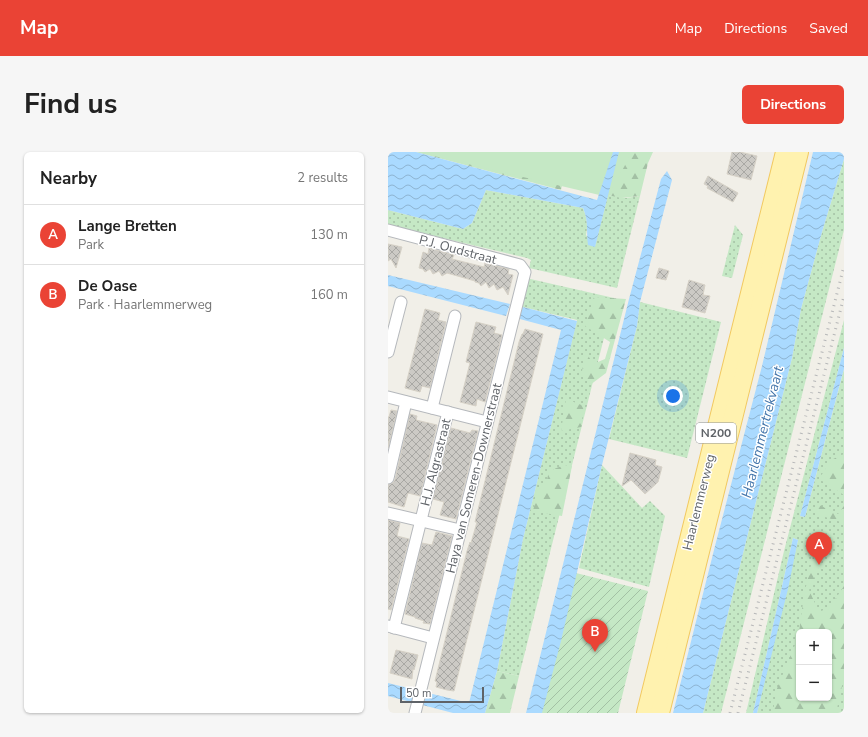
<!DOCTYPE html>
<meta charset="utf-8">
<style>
:root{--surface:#fff;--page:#f6f6f6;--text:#222;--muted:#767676;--line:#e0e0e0;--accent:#ea4335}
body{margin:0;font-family:"Nunito Sans",sans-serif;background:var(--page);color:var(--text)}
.controls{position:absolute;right:12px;bottom:12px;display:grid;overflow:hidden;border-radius:6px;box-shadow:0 1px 3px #0004}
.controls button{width:36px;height:36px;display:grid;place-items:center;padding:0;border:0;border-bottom:1px solid var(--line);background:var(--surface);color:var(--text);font:20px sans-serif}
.scale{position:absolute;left:12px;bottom:10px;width:84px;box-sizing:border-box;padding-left:4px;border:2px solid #5f6368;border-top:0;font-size:11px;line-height:14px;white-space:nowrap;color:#5f6368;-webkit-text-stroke:3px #fff;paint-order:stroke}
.you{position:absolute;left:285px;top:244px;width:14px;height:14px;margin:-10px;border:3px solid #fff;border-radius:50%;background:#1a73e8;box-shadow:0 0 0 6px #1a73e833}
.badge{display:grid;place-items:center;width:26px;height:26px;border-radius:50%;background:var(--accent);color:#fff;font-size:13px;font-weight:700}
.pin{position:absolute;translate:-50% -33px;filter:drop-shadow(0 1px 2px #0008)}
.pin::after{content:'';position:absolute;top:21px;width:14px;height:12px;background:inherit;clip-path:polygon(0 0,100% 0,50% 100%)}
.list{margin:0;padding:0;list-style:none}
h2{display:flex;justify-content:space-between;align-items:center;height:52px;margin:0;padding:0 16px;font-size:17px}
h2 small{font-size:13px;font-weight:400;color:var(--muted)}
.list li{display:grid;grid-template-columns:26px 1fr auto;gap:12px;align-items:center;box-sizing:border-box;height:60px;padding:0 16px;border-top:1px solid var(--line)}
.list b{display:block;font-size:15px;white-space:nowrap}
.list p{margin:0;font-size:13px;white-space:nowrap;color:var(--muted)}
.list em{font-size:13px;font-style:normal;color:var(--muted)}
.map{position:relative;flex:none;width:456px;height:561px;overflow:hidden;border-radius:6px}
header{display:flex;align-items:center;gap:24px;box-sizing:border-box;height:56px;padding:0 20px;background:var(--accent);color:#fff}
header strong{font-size:19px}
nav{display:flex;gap:22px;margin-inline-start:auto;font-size:14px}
.intro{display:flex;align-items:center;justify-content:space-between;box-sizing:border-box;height:96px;padding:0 24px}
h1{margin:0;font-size:28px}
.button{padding:10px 18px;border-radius:6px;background:var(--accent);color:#fff;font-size:14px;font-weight:700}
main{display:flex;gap:24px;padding:0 24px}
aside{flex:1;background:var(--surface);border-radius:6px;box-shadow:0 1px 3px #0004}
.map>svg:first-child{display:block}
</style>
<header>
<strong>Map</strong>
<nav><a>Map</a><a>Directions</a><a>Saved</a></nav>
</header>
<div class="intro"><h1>Find us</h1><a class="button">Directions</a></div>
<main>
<aside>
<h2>Nearby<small>2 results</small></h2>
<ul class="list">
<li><span class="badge">A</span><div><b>Lange Bretten</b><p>Park</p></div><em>130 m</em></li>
<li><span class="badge">B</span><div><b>De Oase</b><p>Park · Haarlemmerweg</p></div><em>160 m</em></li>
</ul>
</aside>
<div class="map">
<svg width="456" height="561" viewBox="0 0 456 561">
<defs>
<pattern id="grass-dots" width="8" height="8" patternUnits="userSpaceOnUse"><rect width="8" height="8" fill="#c5e8c5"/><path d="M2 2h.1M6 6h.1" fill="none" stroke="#a3c0a4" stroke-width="1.8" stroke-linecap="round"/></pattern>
<pattern id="forest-firs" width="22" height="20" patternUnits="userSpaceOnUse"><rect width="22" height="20" fill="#c5e8c5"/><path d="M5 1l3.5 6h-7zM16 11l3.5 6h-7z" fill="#a3c0a4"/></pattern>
<pattern id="garden-furrows" width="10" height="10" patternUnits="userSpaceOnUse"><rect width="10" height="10" fill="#c5e8c5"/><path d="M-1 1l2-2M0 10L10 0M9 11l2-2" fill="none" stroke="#a3c0a4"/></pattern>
<pattern id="water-waves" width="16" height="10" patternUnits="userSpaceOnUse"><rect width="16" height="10" fill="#aadaff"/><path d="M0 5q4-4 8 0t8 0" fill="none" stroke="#8eb4d2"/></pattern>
<pattern id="building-cross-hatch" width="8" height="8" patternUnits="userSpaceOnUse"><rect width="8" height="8" fill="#cccac5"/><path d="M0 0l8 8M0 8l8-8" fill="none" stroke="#a9a8a4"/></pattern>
</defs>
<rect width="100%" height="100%" fill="#f1efe8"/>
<g fill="url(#grass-dots)" fill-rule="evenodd">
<polygon points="456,7 456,78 333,561 315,561 404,206 413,157 434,80"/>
<path d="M 98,38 L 195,56 C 199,66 200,74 198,83 L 207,94 L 220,43 L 238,46 L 252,44 L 229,136 L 141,116 L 143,108 L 139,106 L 0,73 L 0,58 L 75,77 L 84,71 Z"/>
<polygon points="347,73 355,83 344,126 334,124"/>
<polygon points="138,126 226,146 131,524 109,519 135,387 189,168 131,154"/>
<polygon points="252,150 333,170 299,306 221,287 249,174"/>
<path d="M 456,168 L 456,196 L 412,364 L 417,365 L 456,217 L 456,561 L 369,561 L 410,388 L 405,386 L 365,561 L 358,561 L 396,399 ZM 411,480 L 441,480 L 441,546 L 411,546 Z"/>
<polygon points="214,313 254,356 262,349 277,364 261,435 191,416"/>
</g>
<g fill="url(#forest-firs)">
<polygon points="28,0 96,0 177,21 173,38"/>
<polygon points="231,0 265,0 260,11 252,44 233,46 220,43"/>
<polygon points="206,145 238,147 218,221 202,233 194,219 198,200 205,212 217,207 222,190 197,174"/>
<polygon points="178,247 196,254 193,275 173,279"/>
<polygon points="456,302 456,343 431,327 443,308"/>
<polygon points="176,313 184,314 174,364 145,359 149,340 159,328 161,319"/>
<polygon points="427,351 450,362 456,354 456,371 428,362"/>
<polygon points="427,396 435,406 421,438 431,460 442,455 456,434 456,525 448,561 385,561 388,539 411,483 411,546 441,546 441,480 411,480 416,443"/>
<polygon points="109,519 131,524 122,561 97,561"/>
</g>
<polygon fill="url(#garden-furrows)" points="188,421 260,439 230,561 153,561"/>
<polygon fill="#c5e8c5" points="29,0 244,0 220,45"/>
<g fill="url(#water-waves)">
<path d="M 0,0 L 28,0 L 209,48 L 225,0 L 231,0 L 207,95 L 200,93 C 198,79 201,70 195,56 L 98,38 L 84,71 L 75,77 L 0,58 Z"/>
<polygon points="425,0 456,0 456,7 434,80 413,157 404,206 315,561 285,561 327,394 374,214"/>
<polygon points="279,19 284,28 252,150 249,174 214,313 173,489 154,561 138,561 241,147 273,27"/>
<polygon points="0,123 122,152 118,164 0,134"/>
<polygon points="131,154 189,169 135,387 109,519 97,561 65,561 0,544 0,531 81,551 173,178 128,166"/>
<polygon points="456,196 456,217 454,224 417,365 412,364"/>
<polygon points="405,386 410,388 400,437 369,561 365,561"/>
</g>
<g fill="url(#building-cross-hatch)" stroke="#d6d1c6">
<polygon points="344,0 352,0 369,4 363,28 339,22"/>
<polygon points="320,24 350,41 345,50 319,36 320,34 316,32"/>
<polygon points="0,92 14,95 8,116 3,107 0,109"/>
<polygon points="41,96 66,103 64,107 96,115 97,111 121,117 120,122 125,123 120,143 115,135 109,138 106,132 101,136 98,130 93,134 91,131 87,130 87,129 59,121 54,124 51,119 45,122 42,117 37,120 35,117 31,116 35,100 40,102"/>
<polygon points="271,116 281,119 278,128 268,126"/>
<polygon points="301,128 317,133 315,143 322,144 317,161 294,155"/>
<polygon points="37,157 52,161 50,168 58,170 42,236 34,234 32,240 17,236"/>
<polygon points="88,170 108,175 106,181 114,183 97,250 89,247 88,254 72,250 82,211 78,210"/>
<polygon points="137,177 155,182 66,539 59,538 48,535 49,530 47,529 79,399 82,390 83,391 89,370 87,370 131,190 134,182 135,182"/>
<polygon points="3,258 9,259 0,296 0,265 1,265"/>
<polygon points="22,262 29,264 28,268 49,273 32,344 20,341 16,355 0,350 0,333 5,331 7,328"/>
<polygon points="63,276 82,281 84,278 90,279 68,367 52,363 56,350 45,347"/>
<polygon points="242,301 268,308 267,313 274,315 270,330 257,342 243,328 234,334"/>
<polygon points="0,368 12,371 9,384 21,387 3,458 0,457"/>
<polygon points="48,380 64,384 42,472 35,471 36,469 27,466 27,465 17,462 34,391 44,393"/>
<polygon points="8,498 30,503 26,518 25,517 24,527 2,521"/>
</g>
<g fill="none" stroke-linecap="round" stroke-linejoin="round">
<g stroke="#b5b8bc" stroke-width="13">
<g id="street">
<polyline points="0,78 132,113 137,120 27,561"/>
<polyline points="0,200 13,150"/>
<polyline points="0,245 99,270"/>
<polyline points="44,256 67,164"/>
<polyline points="0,326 18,250"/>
<polyline points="0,361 72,378"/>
<polyline points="0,474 45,486"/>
<polyline points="6,476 60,260"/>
</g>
</g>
<g stroke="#f2c960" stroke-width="20">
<g id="primary">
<polyline points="258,561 397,0"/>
<polyline points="272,561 411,0"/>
</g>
</g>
<use href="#street" stroke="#fff" stroke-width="11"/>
<use href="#primary" stroke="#fff2af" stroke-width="18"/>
<g stroke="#b6b7b8" stroke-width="3" stroke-dasharray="1 5" stroke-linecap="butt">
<polyline points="342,561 456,114"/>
<polyline points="350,561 456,144"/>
</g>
</g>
<g text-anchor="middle" stroke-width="3" stroke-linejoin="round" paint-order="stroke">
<rect fill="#fff" stroke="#8f9295" stroke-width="1" x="308" y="271" width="40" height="20" rx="3"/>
<g font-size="12" font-weight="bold" fill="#5f6368">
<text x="328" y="285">N200</text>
</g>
<g font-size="13" fill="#5f6368" stroke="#fff">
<text transform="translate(70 97) rotate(15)" y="5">P.J. Oudstraat</text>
<text transform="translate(47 310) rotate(-76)" y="5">H.J. Algrastraat</text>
<text transform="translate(85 326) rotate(-76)" y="5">Haya van Someren-Downerstraat</text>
<text transform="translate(310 350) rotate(-76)" y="5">Haarlemmerweg</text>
</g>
<g font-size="14" font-style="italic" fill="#4174aa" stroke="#fff">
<text transform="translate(374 280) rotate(-76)" y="5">Haarlemmertrekvaart</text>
</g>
</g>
</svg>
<div class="controls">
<button>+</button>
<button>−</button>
</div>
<div class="scale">50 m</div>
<div class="you"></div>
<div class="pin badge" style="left:431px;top:413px">A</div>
<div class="pin badge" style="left:207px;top:500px">B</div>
</div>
</main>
